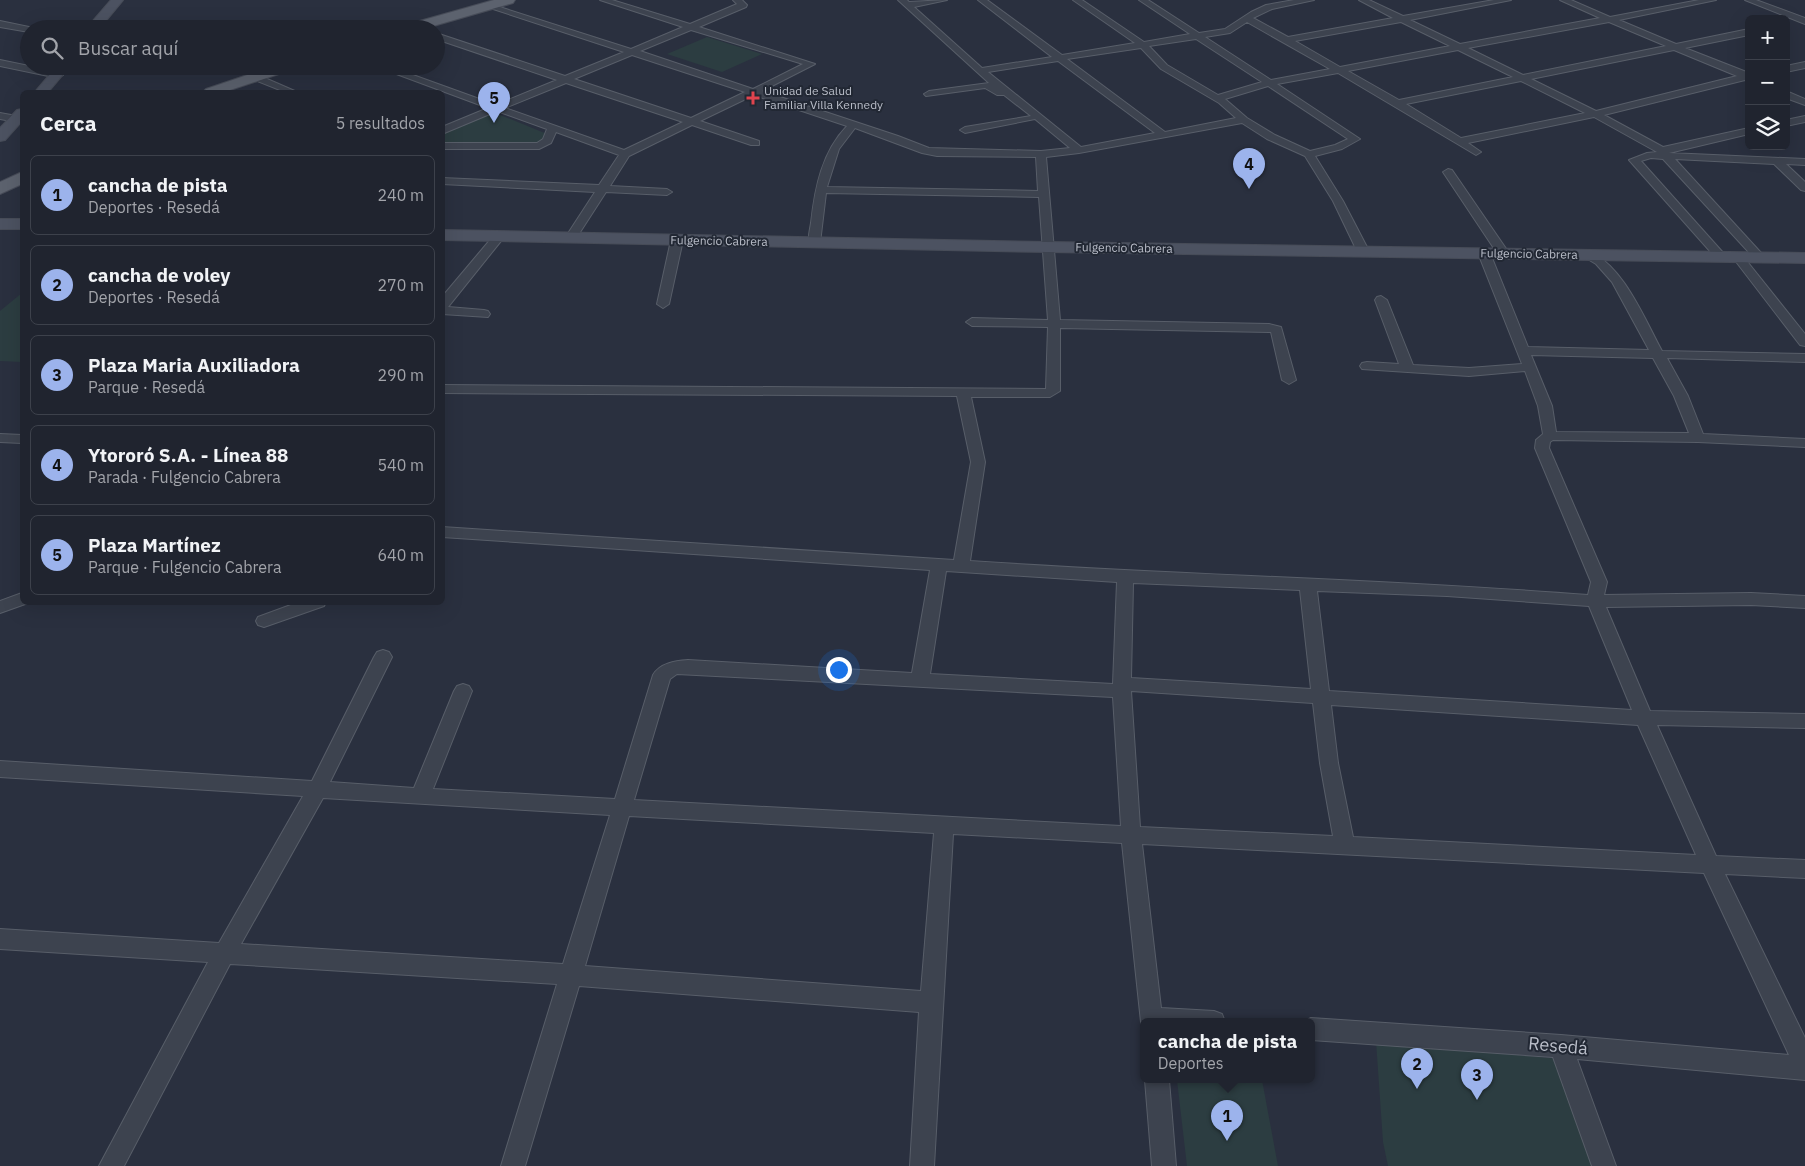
<!DOCTYPE html>
<html lang="es">
<meta charset="utf-8">
<style>
:root{--surface:#20242f;--page:#2d303b;--text:#f1f3f6;--muted:#a2a4aa;--line:#3d414b;--accent:#9cb3ec}
body{margin:0;font-family:"IBM Plex Sans",sans-serif;background:var(--page);color:var(--text)}
.controls{position:absolute;right:15px;top:15px;display:grid;overflow:hidden;border-radius:8px;box-shadow:0 5px 20px #0002}
.controls button{width:45px;height:45px;display:grid;place-items:center;padding:0;border:0;border-bottom:1px solid var(--line);background:var(--surface);color:var(--text);font:25px sans-serif}
.you{position:absolute;left:838px;top:669px;width:18px;height:18px;margin:-12px;border:4px solid #fff;border-radius:50%;background:#1a73e8;box-shadow:0 0 0 8px #1a73e833}
.badge{display:grid;place-items:center;width:32px;height:32px;border-radius:50%;background:var(--accent);color:#111;font-size:16px;font-weight:700}
.pin{position:absolute;translate:-50% -41px;filter:drop-shadow(0 1px 2px #0008)}
.pin::after{content:'';position:absolute;top:26px;width:18px;height:15px;background:inherit;clip-path:polygon(0 0,100% 0,50% 100%)}
.popup{position:absolute;left:1140px;top:1018px;width:175px;height:65px;box-sizing:border-box;display:grid;place-content:center;border-radius:8px;background:var(--surface);filter:drop-shadow(0 1px 4px #0005);font-size:16px;white-space:nowrap;color:var(--muted)}
.popup b{font-size:19px;color:var(--text)}
.popup::after{content:'';position:absolute;left:50%;top:100%;margin-left:-10px;border:10px solid transparent;border-top-color:var(--surface)}
.list{margin:0;padding:0;list-style:none}
h2{display:flex;justify-content:space-between;align-items:center;height:65px;margin:0;padding:0 20px;font-size:21px}
h2 small{font-size:16px;font-weight:400;color:var(--muted)}
.list li{display:grid;grid-template-columns:32px 1fr auto;gap:15px;align-items:center;box-sizing:border-box;height:80px;margin:0 10px 10px;padding:0 10px;border:1px solid var(--line);border-radius:8px}
.list b{display:block;font-size:19px;white-space:nowrap}
.list p{margin:0;font-size:16px;white-space:nowrap;color:var(--muted)}
.list em{font-size:16px;font-style:normal;color:var(--muted)}
.icon{flex:none;width:28px;height:28px;fill:none;stroke:currentColor;stroke-width:2;stroke-linecap:round;stroke-linejoin:round}
.map{position:relative;flex:none;width:1805px;height:1166px;overflow:hidden}
.search{position:absolute;background:var(--surface);box-shadow:0 5px 20px #0002;left:20px;top:20px;width:425px;height:55px;display:flex;align-items:center;gap:12px;box-sizing:border-box;padding:0 18px;border-radius:28px;color:var(--muted);font-size:19px}
.panel{position:absolute;background:var(--surface);box-shadow:0 5px 20px #0002;left:20px;top:90px;width:425px;height:515px;border-radius:8px}
.map>svg:first-child{display:block}
</style>
<div class="map">
<svg width="1805" height="1166" viewBox="0 0 1805 1166">
<rect width="100%" height="100%" fill="#2a303f"/>
<g fill="#2c3d41">
<polygon points="707,37 762,54 722,72 667,54"/>
<polygon points="493,112 547,134 545,139 538,145 443,143 443,134"/>
<polygon points="22,293 22,362 0,361 0,311"/>
<polygon points="1376,1041 1560,1059 1596,1166 1388,1166 1383,1142"/>
<polygon points="1177,1080 1262,1080 1278,1166 1187,1166"/>
</g>
<g fill="none" stroke-linecap="round" stroke-linejoin="round">
<g stroke="#585e69" stroke-width="2">
<g id="street">
<path d="M 600,0 L 612,0 L 690,24 L 737,4 L 733,0 L 742,0 L 747,5 L 746,7 L 699,27 L 815,64 L 762,91 L 898,136 L 929,148 L 1041,151 L 1070,148 L 1035,119 L 965,133 L 960,130 L 965,127 L 1031,116 L 1004,95 L 997,95 L 985,88 L 926,96 L 924,94 L 929,91 L 989,83 L 898,0 L 907,0 L 909,2 L 947,0 L 914,7 L 982,68 L 1052,57 L 978,0 L 987,0 L 1062,55 L 1135,43 L 1073,0 L 1082,0 L 1144,42 L 1190,34 L 1139,0 L 1148,0 L 1199,33 L 1225,29 L 1251,12 L 1266,5 L 1294,0 L 1314,0 L 1272,9 L 1253,18 L 1288,37 L 1393,18 L 1359,0 L 1369,0 L 1403,16 L 1494,0 L 1511,0 L 1410,20 L 1460,44 L 1600,18 L 1560,0 L 1571,0 L 1610,17 L 1699,0 L 1716,0 L 1619,20 L 1676,44 L 1749,29 L 1749,35 L 1685,48 L 1749,73 L 1749,81 L 1745,80 L 1604,115 L 1663,147 L 1749,128 L 1749,134 L 1669,153 L 1805,159 L 1805,165 L 1786,164 L 1805,182 L 1805,191 L 1801,190 L 1774,164 L 1675,159 L 1763,255 L 1765,257 L 1759,261 L 1755,259 L 1663,159 L 1651,158 L 1641,161 L 1726,256 L 1724,258 L 1716,258 L 1629,160 L 1647,153 L 1657,152 L 1594,117 L 1468,143 L 1481,152 L 1476,155 L 1338,73 L 1277,84 L 1360,139 L 1342,149 L 1315,156 L 1343,201 L 1369,251 L 1367,253 L 1363,254 L 1357,251 L 1333,201 L 1305,156 L 1267,139 L 1242,123 L 1079,153 L 1046,157 L 1060,320 L 1269,324 L 1281,327 L 1296,380 L 1289,384 L 1282,380 L 1271,332 L 1269,332 L 1060,328 L 1060,391 L 1050,397 L 971,397 L 985,462 L 970,561 C 1176,575 1382,579 1588,595 L 1591,582 L 1535,448 L 1536,440 L 1543,434 L 1538,406 L 1525,371 L 1469,376 L 1362,369 L 1360,366 L 1362,363 L 1367,362 L 1399,364 L 1375,300 L 1377,297 L 1381,296 L 1387,300 L 1413,365 L 1469,368 L 1522,364 L 1478,253 L 1484,250 L 1490,253 L 1528,347 L 1649,350 L 1612,282 L 1596,264 L 1581,255 L 1587,252 C 1621,260 1646,322 1662,351 L 1805,354 L 1805,362 L 1667,358 L 1688,396 L 1703,434 L 1805,439 L 1805,447 L 1698,442 L 1553,440 L 1550,442 L 1549,448 L 1607,582 L 1604,595 L 1751,593 L 1805,596 L 1805,608 L 1751,605 L 1606,607 L 1650,711 L 1805,714 L 1805,728 L 1657,725 L 1716,856 L 1805,860 L 1805,878 L 1725,874 L 1805,1038 L 1805,1080 L 1577,1059 L 1616,1166 L 1592,1166 L 1553,1057 L 1311,1040 L 1311,1022 L 1303,1022 L 1311,1018 L 1561,1035 L 1789,1055 L 1704,873 L 1142,844 L 1161,1008 L 1214,1011 L 1222,1014 L 1225,1022 L 1143,1022 L 1143,1028 L 1141,1022 L 1122,843 L 953,834 L 934,1166 L 910,1166 L 919,1012 L 579,986 L 525,1166 L 501,1166 L 557,984 L 230,964 L 124,1166 L 99,1166 L 208,962 L 0,949 L 0,929 L 219,943 L 303,796 L 0,777 L 0,761 L 312,781 L 374,657 L 377,652 L 383,650 L 389,652 L 392,657 L 330,782 L 414,788 L 454,691 L 457,686 L 463,684 L 469,686 L 472,691 L 433,789 L 615,799 L 653,675 C 660,663 675,661 688,660 L 912,673 L 930,570 L 442,537 L 442,527 L 954,560 L 971,462 L 957,396 L 442,393 L 442,385 L 1046,389 L 1048,327 L 972,326 L 966,322 L 972,318 L 1048,320 L 1039,197 L 826,193 L 820,243 L 818,245 L 810,245 C 807,239 810,230 811,223 C 815,187 822,152 847,126 L 754,95 L 700,121 L 759,141 L 759,145 L 751,145 L 692,125 L 629,156 L 610,186 L 667,189 L 672,192 L 667,195 L 606,192 L 575,240 L 571,241 L 565,238 L 595,192 L 442,184 L 442,178 L 599,185 L 619,155 L 556,132 L 551,143 L 539,149 L 442,149 L 442,143 L 537,143 L 543,139 L 547,129 L 497,111 L 442,134 L 442,127 L 488,108 L 375,66 L 388,66 L 496,105 L 557,80 L 436,39 L 436,33 L 565,76 L 624,52 L 487,7 L 487,3 L 631,49 L 683,27 ZM 1247,22 L 1330,69 L 1271,80 L 1205,37 L 1230,33 ZM 1401,22 L 1450,46 L 1340,67 L 1295,41 ZM 1609,22 L 1666,46 L 1523,75 L 1468,48 ZM 691,30 L 803,64 L 753,89 L 640,51 ZM 1196,39 L 1262,82 L 1218,95 L 1167,65 L 1149,46 ZM 1141,48 L 1161,69 L 1219,103 L 1236,118 L 1165,132 L 1067,59 ZM 1458,50 L 1513,77 L 1399,100 L 1348,71 ZM 1674,50 L 1737,76 L 1596,111 L 1531,79 ZM 632,55 L 745,92 L 691,118 L 574,79 ZM 1058,61 L 1155,133 L 1081,147 L 988,72 ZM 1521,81 L 1585,113 L 1461,138 L 1406,104 ZM 566,83 L 683,122 L 624,150 L 505,108 ZM 1268,86 L 1348,139 L 1335,145 L 1310,151 L 1275,135 L 1247,118 L 1225,99 ZM 855,128 L 922,153 L 937,156 L 1036,157 L 1038,191 L 827,187 L 839,149 ZM 1531,355 L 1653,358 L 1674,396 L 1689,433 L 1556,432 L 1552,406 ZM 946,571 L 1117,582 L 1113,684 L 930,674 ZM 1133,583 L 1300,590 L 1311,689 L 1131,678 ZM 1317,591 L 1447,596 L 1589,606 L 1632,710 L 1329,691 ZM 677,674 L 1113,697 L 1121,826 L 634,800 L 670,679 ZM 1131,691 L 1313,703 L 1320,763 L 1333,836 L 1140,827 ZM 1331,705 L 1638,725 L 1696,855 L 1353,837 L 1338,763 ZM 323,798 L 610,815 L 563,964 L 241,944 ZM 629,816 L 934,833 L 921,991 L 585,966 Z"/>
<polygon points="1745,0 1756,0 1805,18 1805,24"/>
<polygon points="0,21 29,27 32,29 29,29 29,32 0,27"/>
<polygon points="0,60 58,72 63,75 58,78 0,66"/>
<polygon points="1805,62 1805,68 1786,72 1786,66"/>
<polygon points="252,75 258,75 297,92 285,92 252,79"/>
<polygon points="1786,91 1805,99 1805,105 1786,98"/>
<polygon points="0,113 22,117 22,123 0,119"/>
<polygon points="1805,116 1805,122 1786,126 1786,120"/>
<polygon points="1448,169 1452,170 1509,253 1507,255 1499,255 1497,253 1443,172"/>
<polygon points="499,233 505,236 448,307 484,310 488,311 490,314 488,317 442,314 442,297 495,234"/>
<polygon points="677,237 683,240 669,304 663,308 657,304 671,240"/>
<polygon points="1738,253 1742,255 1805,334 1805,346 1800,345 1734,259 1732,257"/>
<polygon points="0,434 22,435 22,443 0,442"/>
<polygon points="22,593 22,602 28,603 0,613 0,601"/>
<polygon points="299,602 326,602 324,606 264,627 258,625 256,621 258,617"/>
<polygon points="1145,1080 1169,1080 1176,1166 1152,1166"/>
</g>
</g>
<g stroke="#474c58" stroke-width="2">
<g id="secondary">
<polygon points="111,0 123,0 99,29 86,29"/>
<polygon points="57,66 70,66 48,92 35,92"/>
<polygon points="22,109 22,121 5,140 0,141 0,128 17,110"/>
<rect x="0" y="219" width="22" height="10"/>
<polygon points="442,230 1047,242 1805,253 1805,263 1047,252 442,240"/>
</g>
</g>
<g stroke="#474c58" stroke-width="2">
<g id="primary">
<polygon points="494,0 515,0 513,3 423,29 400,29 402,26"/>
<polygon points="274,66 296,66 294,69 224,92 203,92 206,89"/>
<polygon points="22,172 22,184 0,194 0,182"/>
</g>
</g>
<use href="#street" fill="#3d434f" fill-rule="evenodd"/>
<use href="#secondary" fill="#4c5261" fill-rule="evenodd"/>
<use href="#primary" fill="#5c626e" fill-rule="evenodd"/>
</g>
<path fill="#e0444e" stroke="#222834" stroke-width="2" d="M750.5 90.5h5v5h5v5h-5v5h-5v-5h-5v-5h5z"/>
<g text-anchor="middle" stroke-width="4" stroke-linejoin="round" paint-order="stroke">
<g font-size="12" fill="#babec9" stroke="#222834" text-anchor="start">
<text x="764" y="95">Unidad de Salud<tspan x="764" dy="14">Familiar Villa Kennedy</tspan></text>
</g>
<g font-size="12" fill="#babec9" stroke="#222834">
<text transform="translate(719 241) rotate(1)" y="4">Fulgencio Cabrera</text>
<text transform="translate(1124 248) rotate(1)" y="4">Fulgencio Cabrera</text>
<text transform="translate(1529 254) rotate(1)" y="4">Fulgencio Cabrera</text>
</g>
<g font-size="18" fill="#babec9" stroke="#222834">
<text transform="translate(1558 1046) rotate(5)" y="6">Resedá</text>
</g>
</g>
</svg>
<div class="controls">
<button>+</button>
<button>−</button>
<button><svg class="icon" aria-label="layers" viewBox="0 0 24 24"><path d="M12 4l9 5-9 5-9-5zM3 14l9 5 9-5"/></svg></button>
</div>
<div class="you"></div>
<div class="pin badge" style="left:1227px;top:1141px">1</div>
<div class="popup"><b>cancha de pista</b>Deportes</div>
<div class="pin badge" style="left:1417px;top:1089px">2</div>
<div class="pin badge" style="left:1477px;top:1100px">3</div>
<div class="pin badge" style="left:1249px;top:189px">4</div>
<div class="pin badge" style="left:494px;top:123px">5</div>
<div class="search"><svg class="icon" aria-label="search" viewBox="0 0 24 24"><circle cx="10" cy="10" r="6"/><path d="M15 15l6 6"/></svg>Buscar aquí</div>
<section class="panel">
<h2>Cerca<small>5 resultados</small></h2>
<ul class="list">
<li><span class="badge">1</span><div><b>cancha de pista</b><p>Deportes · Resedá</p></div><em>240 m</em></li>
<li><span class="badge">2</span><div><b>cancha de voley</b><p>Deportes · Resedá</p></div><em>270 m</em></li>
<li><span class="badge">3</span><div><b>Plaza Maria Auxiliadora</b><p>Parque · Resedá</p></div><em>290 m</em></li>
<li><span class="badge">4</span><div><b>Ytororó S.A. - Línea 88</b><p>Parada · Fulgencio Cabrera</p></div><em>540 m</em></li>
<li><span class="badge">5</span><div><b>Plaza Martínez</b><p>Parque · Fulgencio Cabrera</p></div><em>640 m</em></li>
</ul>
</section>
</div>
